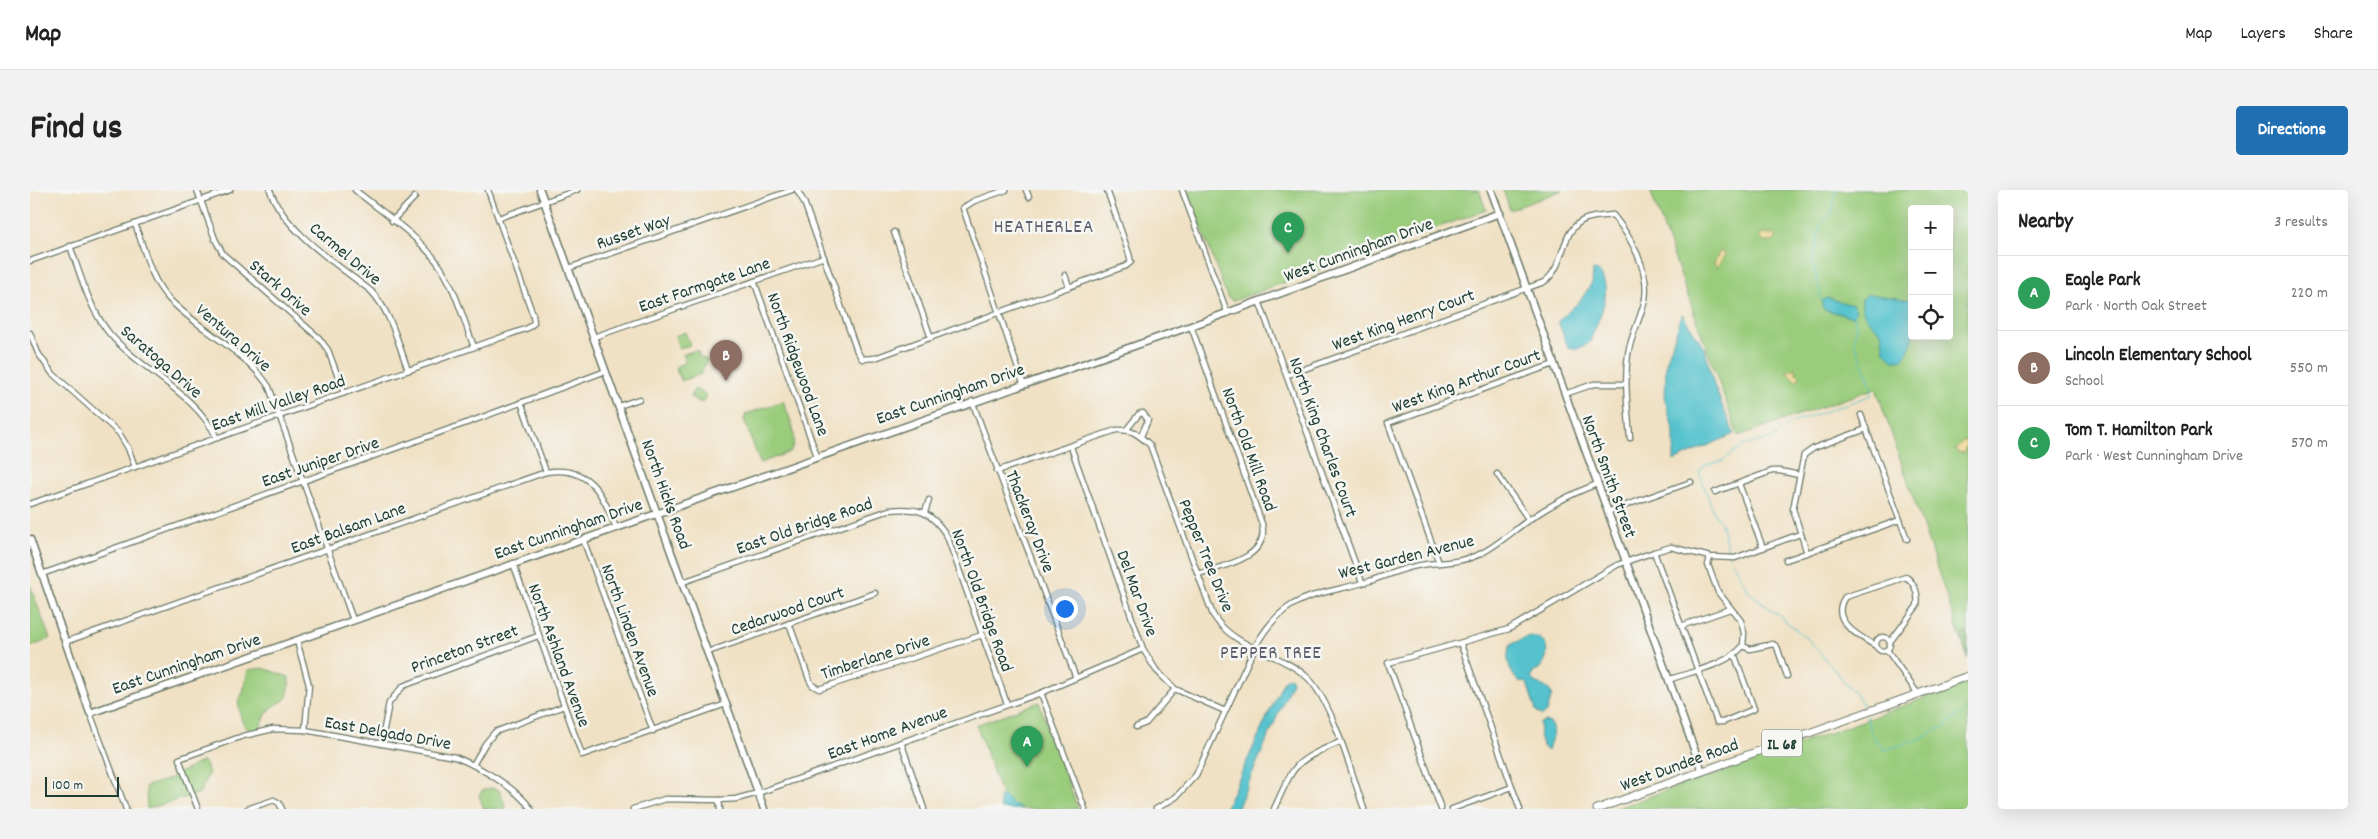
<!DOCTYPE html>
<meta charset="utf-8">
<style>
:root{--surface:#fff;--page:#f2f2f2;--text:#222;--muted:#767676;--line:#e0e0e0;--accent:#1f6fb2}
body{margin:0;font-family:Dekko,sans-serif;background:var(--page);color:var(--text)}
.controls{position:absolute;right:15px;top:15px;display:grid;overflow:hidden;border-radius:5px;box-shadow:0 5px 20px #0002}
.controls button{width:45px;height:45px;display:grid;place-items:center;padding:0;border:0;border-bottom:1px solid var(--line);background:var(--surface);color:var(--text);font:25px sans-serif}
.scale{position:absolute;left:15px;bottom:12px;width:74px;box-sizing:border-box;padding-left:5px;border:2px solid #1f3d34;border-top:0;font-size:14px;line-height:18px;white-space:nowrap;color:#1f3d34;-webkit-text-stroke:4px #f6f6f2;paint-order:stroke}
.you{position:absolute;left:1034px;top:418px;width:18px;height:18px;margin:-12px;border:4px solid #fff;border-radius:50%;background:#1a73e8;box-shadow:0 0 0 8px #1a73e833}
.badge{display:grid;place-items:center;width:32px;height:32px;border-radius:50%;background:var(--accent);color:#fff;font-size:16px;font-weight:700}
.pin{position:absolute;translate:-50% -41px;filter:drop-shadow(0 1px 2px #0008)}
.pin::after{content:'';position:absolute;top:26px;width:18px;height:15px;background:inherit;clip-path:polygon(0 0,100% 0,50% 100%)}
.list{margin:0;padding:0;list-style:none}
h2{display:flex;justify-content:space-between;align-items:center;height:65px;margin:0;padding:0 20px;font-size:21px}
h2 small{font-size:16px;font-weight:400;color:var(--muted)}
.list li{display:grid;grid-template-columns:32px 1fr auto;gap:15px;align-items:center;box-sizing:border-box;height:75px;padding:0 20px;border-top:1px solid var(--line)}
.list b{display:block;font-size:19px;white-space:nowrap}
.list p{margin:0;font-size:16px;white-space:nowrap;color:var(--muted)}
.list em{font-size:16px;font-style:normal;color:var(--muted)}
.icon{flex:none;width:28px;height:28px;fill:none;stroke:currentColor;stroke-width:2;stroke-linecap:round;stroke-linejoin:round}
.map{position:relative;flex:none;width:1938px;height:619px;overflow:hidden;border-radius:5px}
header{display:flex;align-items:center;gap:30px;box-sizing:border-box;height:70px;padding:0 25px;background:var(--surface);border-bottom:1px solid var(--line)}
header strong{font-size:24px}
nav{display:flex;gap:28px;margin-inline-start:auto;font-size:18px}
.intro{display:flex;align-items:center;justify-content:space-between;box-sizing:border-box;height:120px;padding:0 30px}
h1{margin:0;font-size:35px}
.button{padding:12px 22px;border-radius:5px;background:var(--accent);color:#fff;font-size:18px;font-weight:700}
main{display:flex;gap:30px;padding:0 30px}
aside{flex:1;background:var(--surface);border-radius:5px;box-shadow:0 5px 20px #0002}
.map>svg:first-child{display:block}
</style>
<header>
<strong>Map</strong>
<nav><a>Map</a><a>Layers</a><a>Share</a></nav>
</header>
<div class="intro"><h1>Find us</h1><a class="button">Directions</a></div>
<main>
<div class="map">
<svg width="1938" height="619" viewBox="0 0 1938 619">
<rect width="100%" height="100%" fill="#f6f6f2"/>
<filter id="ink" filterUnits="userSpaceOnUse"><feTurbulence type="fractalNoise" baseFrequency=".02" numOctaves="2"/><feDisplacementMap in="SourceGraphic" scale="10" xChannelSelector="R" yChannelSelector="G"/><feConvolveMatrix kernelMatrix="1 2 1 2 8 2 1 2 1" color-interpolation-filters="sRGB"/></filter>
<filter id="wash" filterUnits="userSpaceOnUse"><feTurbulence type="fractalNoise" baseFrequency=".0096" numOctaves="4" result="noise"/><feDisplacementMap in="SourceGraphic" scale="20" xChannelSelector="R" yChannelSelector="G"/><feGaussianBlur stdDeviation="1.12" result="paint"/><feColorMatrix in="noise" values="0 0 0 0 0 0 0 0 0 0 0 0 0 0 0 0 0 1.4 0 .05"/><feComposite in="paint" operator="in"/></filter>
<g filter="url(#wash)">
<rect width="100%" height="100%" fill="#f0e1c4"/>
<g fill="#9acc7c" stroke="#5c8458" fill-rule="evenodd">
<polygon points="1158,0 1449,0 1456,20 1203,111 1197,107"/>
<polygon points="1473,0 1533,0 1480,20"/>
<path d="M 1620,0 L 1938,0 L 1938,442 L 1930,446 L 1846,198 L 1708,246 ZM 1882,19 L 1919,19 L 1919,146 L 1882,146 Z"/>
<polygon points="655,142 660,155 649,159 645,146"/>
<polygon points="667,160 670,167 677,170 671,184 651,191 645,177 656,172 653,164"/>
<polygon points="665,199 676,205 672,213 660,207"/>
<path d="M 753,211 C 759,227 770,246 760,262 L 730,273 L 714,229 L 716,224 Z"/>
<polygon points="0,395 20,449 0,457"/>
<path d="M 233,478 L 259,487 C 260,518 252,506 238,522 C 233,528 232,537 226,542 C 209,537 211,527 208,511 L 213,503 L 218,480 Z"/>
<polygon points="1938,492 1938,619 1585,619 1676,586 1680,587"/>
<polygon points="1009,512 1048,619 977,619 946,535"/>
<polygon points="173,571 179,582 170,603 117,619 116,596 136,590"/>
<polygon points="462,598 469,600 476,616 475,619 454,619 449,605 453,600"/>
</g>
<polygon fill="#7bb06c" stroke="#4d7650" points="1938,442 1938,469 1930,446"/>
<g fill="#eeda9e" stroke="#868c69">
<polygon points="1732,44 1743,44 1747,47 1743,52 1734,52 1729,48"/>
<polygon points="1690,61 1695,64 1687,78 1684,73"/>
<polygon points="1765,178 1766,183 1770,185 1767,192 1756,182"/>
<polygon points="1934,250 1938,254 1933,263 1928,262 1925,259"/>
</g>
<g fill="#55c2cd" stroke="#3a8080">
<path d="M 1563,80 L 1568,81 C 1586,100 1567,131 1560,152 L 1548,159 L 1538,157 L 1528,131 L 1550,111 L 1562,93 Z"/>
<path d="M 1838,104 L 1882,110 C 1882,132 1888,155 1871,170 L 1863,170 L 1854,161 L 1851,142 C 1840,133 1830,124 1832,109 Z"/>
<polygon points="1797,108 1823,115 1826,120 1824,126 1817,126 1794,119 1792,117 1792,111"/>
<polygon points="1652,124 1675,159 1684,195 1704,244 1644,271 1644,242 1635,210 1636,173"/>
<path d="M 1499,446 C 1523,446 1521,474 1503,483 L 1501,488 C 1506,496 1517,495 1522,504 L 1517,522 L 1512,526 L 1506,521 L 1497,493 C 1493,490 1490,493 1486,489 C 1479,480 1474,463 1482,454 Z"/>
<polygon points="1260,487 1262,492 1207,619 1195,619 1254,490"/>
<path d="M 1515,531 L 1520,533 C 1526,544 1520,550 1518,561 C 1508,554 1509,545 1510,533 Z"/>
<polygon points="974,606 982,614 992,619 971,619 969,607"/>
</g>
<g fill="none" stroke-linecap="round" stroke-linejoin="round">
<g stroke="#55c2cd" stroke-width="1">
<polyline points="1792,111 1783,73 1789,41 1791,33 1802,23 1806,0 1804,0"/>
<polyline points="1700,367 1691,333 1684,323 1669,282 1675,275 1692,271 1712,256 1741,249 1759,234 1842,205 1842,198 1824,150 1826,138 1824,126"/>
<polyline points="1702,371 1719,402 1777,448 1831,511 1834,520"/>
<polyline points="1836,526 1842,545 1854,560 1885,551 1915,536 1938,518"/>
</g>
</g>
</g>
<g filter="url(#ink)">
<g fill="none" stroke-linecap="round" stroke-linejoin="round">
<g stroke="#687666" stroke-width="7">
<g id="street">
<polyline points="167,0 185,49 193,64 289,148 298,160 314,203"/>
<path d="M 240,0 C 254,41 307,74 341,101 C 361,122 368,153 378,180"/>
<path d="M 325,0 C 352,22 386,44 407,72 C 425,96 433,129 444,157"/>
<polyline points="767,0 774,12 827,161 832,169 845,168 1096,76 1101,72 1099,64 1077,0"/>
<polyline points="976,0 944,11 933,18 993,193"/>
<polyline points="996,0 999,7"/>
<polyline points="1152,0 1197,122"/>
<polyline points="469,28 547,0"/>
<polyline points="362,31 385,7"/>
<path d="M 105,34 C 114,57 120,89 138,108 C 166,138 217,162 239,197 L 323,430"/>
<polyline points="864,42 901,148"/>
<path d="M 40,56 C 51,86 59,118 79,143 C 111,181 165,202 187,248"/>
<polyline points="0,71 200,0"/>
<polyline points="539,78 762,0"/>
<polyline points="1035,85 1039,97"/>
<polyline points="724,91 787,266"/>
<polyline points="1229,111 1332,392"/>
<path d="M 1161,136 L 1232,334 C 1240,369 1191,376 1168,384"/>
<polyline points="0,143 8,163 22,183 89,243 98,258 105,277"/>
<polyline points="564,147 794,67"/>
<path d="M 1258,185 L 1514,92 C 1537,75 1529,39 1556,29 C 1564,26 1575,26 1583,25 C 1600,46 1620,80 1615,109 C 1611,128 1601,145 1598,164 C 1594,192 1598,221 1600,248"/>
<polyline points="1535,204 1564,194 1596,194"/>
<polyline points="942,211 1046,488"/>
<polyline points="491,212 516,282"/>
<polyline points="589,216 609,209"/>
<polyline points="1831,225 1877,349"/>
<polyline points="1097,239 1109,224 1113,223 1118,230 1111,246"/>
<polyline points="1041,257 1113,459 1126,480 1145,499 1195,521"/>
<path d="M 967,281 L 1086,240 C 1102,239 1108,244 1120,255 L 1183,425 C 1205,460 1248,461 1277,487 C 1302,510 1322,585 1334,619"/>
<polyline points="1467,284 1499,330"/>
<polyline points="1709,294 1733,358"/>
<polyline points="1685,302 1742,281 1750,281 1769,285"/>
<polyline points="0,314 498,138 504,133 503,125 458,0"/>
<polyline points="895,322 899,310"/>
<polyline points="1577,322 1661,292"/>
<polyline points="553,349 623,541"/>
<polyline points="1624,362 1687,532 1693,532 1724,519 1705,466"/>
<polyline points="1777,363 1763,319 1774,265 1784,258 1836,239"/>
<polyline points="1680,367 1678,375 1688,402 1711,431 1714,443 1713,456"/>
<polyline points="1756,370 1870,330"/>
<polyline points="483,373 552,565 696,514"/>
<polyline points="1409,373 1358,233 1524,174"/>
<polyline points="12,384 442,231 576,181"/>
<path d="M 653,392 L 859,320 C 888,317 901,321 917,346 L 977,514"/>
<polyline points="759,433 779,489 782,495 789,499 952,445"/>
<polyline points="1651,436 1700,419"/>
<circle cx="1853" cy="454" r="7"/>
<polyline points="267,451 279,495 275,540"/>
<path d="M 35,452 L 516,282 C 559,275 573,303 586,338"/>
<polyline points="1431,455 1490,619"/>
<polyline points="1713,456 1720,459 1743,454 1747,457 1757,486"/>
<path d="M 1846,456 C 1828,446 1799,430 1815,407 L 1876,387 C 1885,393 1889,405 1887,416 L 1860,452"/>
<polyline points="1857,460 1888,504"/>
<polyline points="678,462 845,403"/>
<path d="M 1638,490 C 1662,481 1696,476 1713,456"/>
<polyline points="1011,503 1055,619"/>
<polyline points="60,523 96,619"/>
<polyline points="1106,537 1116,533 1145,499"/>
<polyline points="871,552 894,619"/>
<polyline points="351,554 359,513 373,496 508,446"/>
<polyline points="443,575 455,554 465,542 534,516"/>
<polyline points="689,610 690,619"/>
<path d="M 168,619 L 149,569 L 213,546 L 243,539 L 275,540 L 425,567 C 448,576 487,598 501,619"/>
<polyline points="217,619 244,610 249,613 252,619"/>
<polyline points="603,619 635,609 689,610 706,609 728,603 1011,503 1113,459"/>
<path d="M 1126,619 L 1146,607 L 1166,585 L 1224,459 C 1254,402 1285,407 1340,391 C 1357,385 1373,378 1391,375 C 1411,372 1431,373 1450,364 C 1468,355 1484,340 1500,329 C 1522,314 1543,303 1567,294"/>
<path d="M 1244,619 C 1265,573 1263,572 1310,552"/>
<polyline points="1411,619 1358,473 1479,439 1587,375 1624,362 1641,357 1680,367 1705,368 1770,344"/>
<polyline points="1422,619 1482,597"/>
</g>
</g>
<g stroke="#687666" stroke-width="9">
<g id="secondary">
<polyline points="510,0 734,619"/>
<polyline points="1461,0 1672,581"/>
<polyline points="0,349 60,523 1161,136 1470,23"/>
</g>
</g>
<g stroke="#687666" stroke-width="9">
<polyline id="primary" points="1567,619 1938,486"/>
</g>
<use href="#street" stroke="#fff" stroke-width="4.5"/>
<use href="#secondary" stroke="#fff" stroke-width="6"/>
<use href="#primary" stroke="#fff" stroke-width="7"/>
</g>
</g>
<g text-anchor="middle" stroke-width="5" stroke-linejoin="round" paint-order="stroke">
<rect fill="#f6f6f2" stroke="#60746d" stroke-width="1" x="1732" y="539.5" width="40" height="27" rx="4"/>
<g font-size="16" font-weight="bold" fill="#1f3d34">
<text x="1752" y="559">IL 68</text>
</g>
<g font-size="18" fill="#1f3d34" stroke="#f6f6f2">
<text transform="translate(603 41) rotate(-19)" y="6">Russet Way</text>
<text transform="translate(1328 59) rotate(-20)" y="6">West Cunningham Drive</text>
<text transform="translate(316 63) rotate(40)" y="6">Carmel Drive</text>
<text transform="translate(674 94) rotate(-19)" y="6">East Farmgate Lane</text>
<text transform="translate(251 97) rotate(41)" y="6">Stark Drive</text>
<text transform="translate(1373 129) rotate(-20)" y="6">West King Henry Court</text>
<text transform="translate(204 147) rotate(41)" y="6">Ventura Drive</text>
<text transform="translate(132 171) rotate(41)" y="6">Saratoga Drive</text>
<text transform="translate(769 174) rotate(70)" y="6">North Ridgewood Lane</text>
<text transform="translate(1436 190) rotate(-20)" y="6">West King Arthur Court</text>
<text transform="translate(920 203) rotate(-19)" y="6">East Cunningham Drive</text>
<text transform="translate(248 212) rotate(-19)" y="6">East Mill Valley Road</text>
<text transform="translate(1294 247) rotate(70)" y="6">North King Charles Court</text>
<text transform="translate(1220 259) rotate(70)" y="6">North Old Mill Road</text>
<text transform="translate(290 271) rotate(-19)" y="6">East Juniper Drive</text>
<text transform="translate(1580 286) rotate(70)" y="6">North Smith Street</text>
<text transform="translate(637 304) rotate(70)" y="6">North Hicks Road</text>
<text transform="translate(1001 331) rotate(69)" y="6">Thackeray Drive</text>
<text transform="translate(774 335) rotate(-19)" y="6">East Old Bridge Road</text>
<text transform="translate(318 337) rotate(-20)" y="6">East Balsam Lane</text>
<text transform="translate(538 338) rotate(-19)" y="6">East Cunningham Drive</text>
<text transform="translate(1177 365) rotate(68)" y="6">Pepper Tree Drive</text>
<text transform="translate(1376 366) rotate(-14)" y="6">West Garden Avenue</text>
<text transform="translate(1108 403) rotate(70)" y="6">Del Mar Drive</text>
<text transform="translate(953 410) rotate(70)" y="6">North Old Bridge Road</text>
<text transform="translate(757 420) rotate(-19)" y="6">Cedarwood Court</text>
<text transform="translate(601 440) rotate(70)" y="6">North Linden Avenue</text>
<text transform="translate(434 458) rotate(-20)" y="6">Princeton Street</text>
<text transform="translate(530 465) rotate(70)" y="6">North Ashland Avenue</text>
<text transform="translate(845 466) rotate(-18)" y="6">Timberlane Drive</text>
<text transform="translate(156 473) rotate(-19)" y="6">East Cunningham Drive</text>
<text transform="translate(358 542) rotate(10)" y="6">East Delgado Drive</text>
<text transform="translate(857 542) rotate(-20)" y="6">East Home Avenue</text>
<text transform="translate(1649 574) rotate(-20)" y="6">West Dundee Road</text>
</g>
<g font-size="19" letter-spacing="1" fill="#5a5c6b" stroke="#f6f6f2">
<text x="1014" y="42">HEATHERLEA</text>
<text x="1241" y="468">PEPPER TREE</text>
</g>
</g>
</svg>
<div class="controls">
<button>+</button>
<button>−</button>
<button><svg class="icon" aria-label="locate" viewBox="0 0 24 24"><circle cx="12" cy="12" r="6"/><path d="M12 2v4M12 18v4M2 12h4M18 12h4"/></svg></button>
</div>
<div class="scale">100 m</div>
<div class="you"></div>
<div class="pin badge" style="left:997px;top:577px;background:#2e9e5b">A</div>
<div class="pin badge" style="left:696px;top:191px;background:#8d6e63">B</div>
<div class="pin badge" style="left:1258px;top:63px;background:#2e9e5b">C</div>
</div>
<aside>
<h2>Nearby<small>3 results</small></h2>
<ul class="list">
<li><span class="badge" style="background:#2e9e5b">A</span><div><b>Eagle Park</b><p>Park · North Oak Street</p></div><em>220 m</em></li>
<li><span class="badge" style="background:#8d6e63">B</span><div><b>Lincoln Elementary School</b><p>School</p></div><em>550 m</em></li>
<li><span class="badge" style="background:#2e9e5b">C</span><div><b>Tom T. Hamilton Park</b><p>Park · West Cunningham Drive</p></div><em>570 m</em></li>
</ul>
</aside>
</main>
